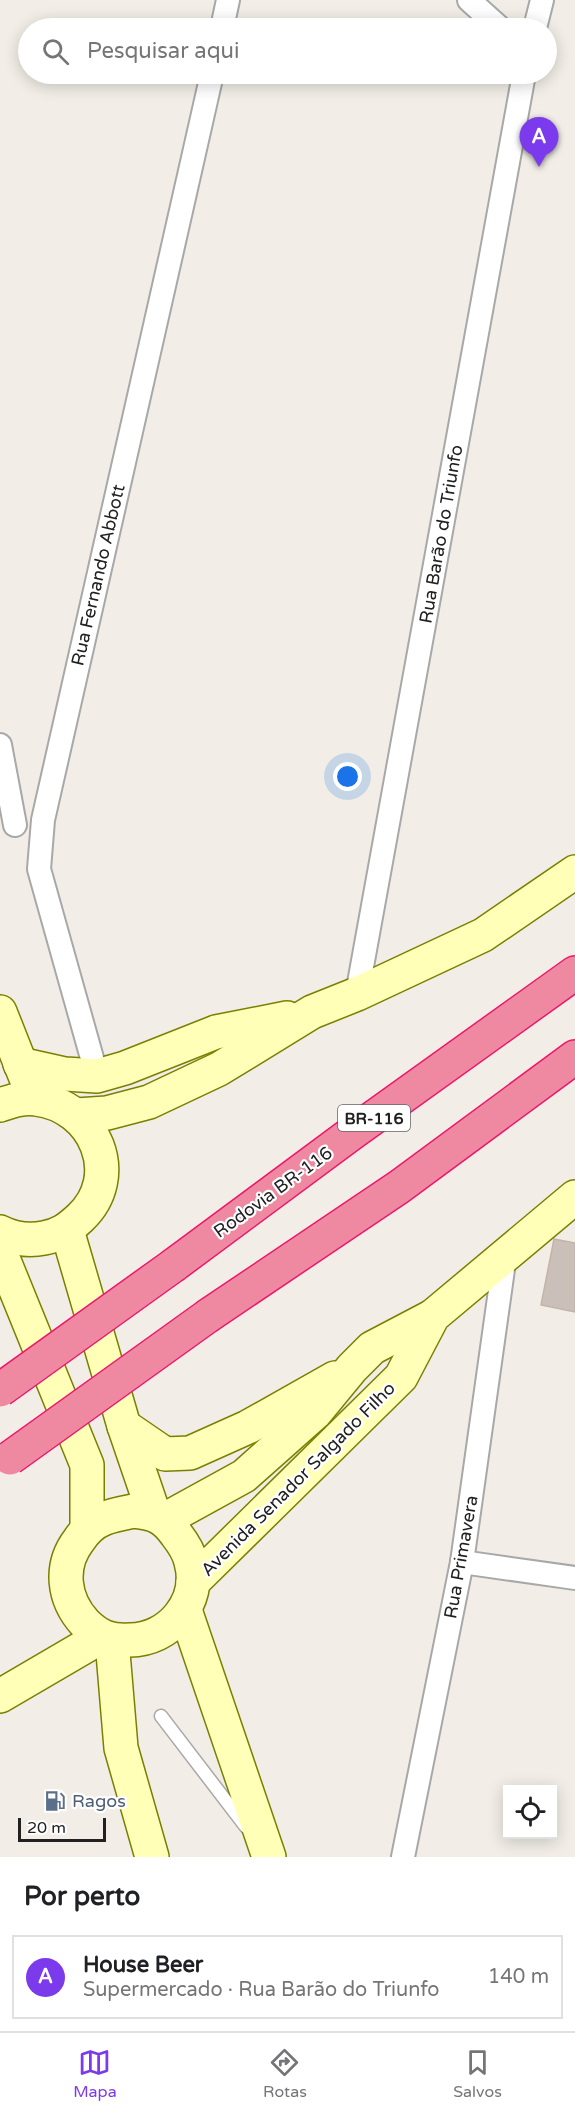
<!DOCTYPE html>
<html lang="pt">
<meta charset="utf-8">
<style>
:root{--surface:#fff;--page:#f6f6f6;--text:#202124;--muted:#757577;--line:#e0e0e0;--accent:#7c3aed}
body{margin:0;font-family:"Varela Round",sans-serif;background:var(--page);color:var(--text)}
.controls{position:absolute;right:18px;bottom:18px;display:grid;overflow:hidden;border-radius:0px;box-shadow:0 3px 15px #0003}
.controls button{width:54px;height:54px;display:grid;place-items:center;padding:0;border:0;border-bottom:2px solid var(--line);background:var(--surface);color:var(--text);font:30px sans-serif}
.scale{position:absolute;left:18px;bottom:15px;width:88px;box-sizing:border-box;padding-left:6px;border:3px solid #212121;border-top:0;font-size:16px;line-height:21px;white-space:nowrap;color:#212121;-webkit-text-stroke:4px #fff;paint-order:stroke}
.you{position:absolute;left:348px;top:777px;width:21px;height:21px;margin:-15px;border:4px solid #fff;border-radius:50%;background:#1a73e8;box-shadow:0 0 0 9px #1a73e833}
.badge{display:grid;place-items:center;width:39px;height:39px;border-radius:50%;background:var(--accent);color:#fff;font-size:20px;font-weight:700}
.pin{position:absolute;translate:-50% -50px;filter:drop-shadow(0 2px 3px #0008)}
.pin::after{content:'';position:absolute;top:32px;width:21px;height:18px;background:inherit;clip-path:polygon(0 0,100% 0,50% 100%)}
.list{margin:0;padding:0;list-style:none}
h2{display:flex;justify-content:space-between;align-items:center;height:78px;margin:0;padding:0 24px;font-size:26px}
h2 small{font-size:20px;font-weight:400;color:var(--muted)}
.list li{display:grid;grid-template-columns:39px 1fr auto;gap:18px;align-items:center;box-sizing:border-box;height:84px;margin:0 12px 12px;padding:0 12px;border:2px solid var(--line);border-radius:0px}
.list b{display:block;font-size:22px;white-space:nowrap}
.list p{margin:0;font-size:20px;white-space:nowrap;color:var(--muted)}
.list em{font-size:20px;font-style:normal;color:var(--muted)}
.icon{flex:none;width:33px;height:33px;fill:none;stroke:currentColor;stroke-width:2;stroke-linecap:round;stroke-linejoin:round}
.map{position:relative;flex:none;width:575px;height:1857px;overflow:hidden}
.search{position:absolute;background:var(--surface);box-shadow:0 3px 15px #0003;left:18px;right:18px;top:18px;height:66px;display:flex;align-items:center;gap:15px;box-sizing:border-box;padding:0 21px;border-radius:33px;color:var(--muted);font-size:22px}
.sheet{height:174px;background:var(--surface)}
nav{display:flex;justify-content:space-around;align-items:center;box-sizing:border-box;height:84px;border-top:2px solid var(--line);background:var(--surface);font-size:16px;color:var(--muted)}
nav a{display:grid;justify-items:center;gap:3px}
nav .on{color:var(--accent)}
.map>svg:first-child{display:block}
</style>
<div class="map">
<svg width="575" height="1857" viewBox="0 0 575 1857">
<rect width="100%" height="100%" fill="#f2eee7"/>
<polygon fill="#cbc0b9" stroke="#c5b3a8" stroke-width="1.5" points="554,1239 575,1243 575,1312 541,1305"/>
<g fill="none" stroke-linecap="round" stroke-linejoin="round">
<g stroke="#a8a8a8" stroke-width="15">
<polyline id="service" points="161,1716 246,1827"/>
</g>
<g stroke="#a8a8a8" stroke-width="26">
<g id="minor">
<polyline points="469,0 500,28"/>
<polyline points="222,28 228,0"/>
<polyline points="535,28 542,0"/>
<polyline points="0,745 15,825"/>
<polyline points="357,994 524,74"/>
<polyline points="97,1076 39,869 43,820 212,74"/>
<polyline points="462,1562 575,1578"/>
<polyline points="403,1857 462,1562 505,1255"/>
</g>
</g>
<g stroke="#798000" stroke-width="36">
<g id="secondary">
<polyline points="0,1012 28,1083"/>
<polyline points="20,1064 65,1074 97,1076 125,1068 216,1032 287,1018"/>
<path d="M 0,1105 C 12,1101 23,1097 36,1099 C 95,1106 125,1176 80,1218 C 68,1229 60,1235 44,1238 C 29,1241 14,1239 0,1232"/>
<polyline points="76,1115 107,1113 149,1102 219,1069 312,1012 357,994 483,935 575,872"/>
<polyline points="67,1230 124,1426 154,1514"/>
<polyline points="0,1251 87,1465 87,1529"/>
<polyline points="124,1426 165,1454 190,1453 248,1427 335,1378"/>
<path d="M 134,1511 C 141,1512 150,1513 156,1516 C 165,1520 171,1527 176,1534 C 183,1543 189,1552 191,1562 C 202,1602 169,1640 130,1640 C 110,1641 99,1637 85,1623 C 63,1599 59,1566 79,1540 C 85,1531 93,1523 103,1519 C 112,1515 124,1513 134,1511 Z"/>
<polyline points="164,1520 244,1476 315,1413 352,1368 372,1348 433,1316"/>
<polyline points="193,1582 401,1377 433,1316 575,1197"/>
<polyline points="185,1610 269,1857"/>
<polyline points="112,1641 121,1748 152,1857"/>
<polyline points="0,1696 101,1637"/>
</g>
</g>
<g stroke="#eb196d" stroke-width="36">
<g id="motorway">
<polyline points="174,1265 352,1133 575,973"/>
<polyline points="209,1315 399,1187 575,1057"/>
</g>
</g>
<use href="#service" stroke="#fff" stroke-width="12"/>
<use href="#minor" stroke="#fff" stroke-width="22"/>
<use href="#secondary" stroke="#ffffb8" stroke-width="33"/>
<use href="#motorway" stroke="#ef89a2" stroke-width="33"/>
<g stroke="#eb196d" stroke-width="36" stroke-linecap="butt">
<g id="motorway-bridge">
<polyline points="0,1390 174,1265"/>
<polyline points="10,1458 209,1315"/>
</g>
</g>
<use href="#motorway-bridge" stroke="#ef89a2" stroke-width="33"/>
</g>
<defs>
<g id="fuel-bare" transform="scale(1.62)"><path d="M-5.5-6h7V0h2V4h1.3V-2.5L3-4.5l.8-.8L6-3V5H2.5V1h-1V6h-7ZM-4.2-4.7v3.2H.2V-4.7Z" fill="#5c6f8a" stroke="#fff" stroke-width="2.5" paint-order="stroke"/></g>
</defs>
<g fill-rule="evenodd">
<use href="#fuel-bare" x="55" y="1801"/>
</g>
<g text-anchor="middle" stroke-width="4.5" stroke-linejoin="round" paint-order="stroke">
<rect fill="#fff" stroke="#646464" stroke-width="1.5" x="338" y="1105" width="72" height="26" rx="4.5"/>
<g font-size="16" font-weight="bold" fill="#212121">
<text x="374" y="1124">BR-116</text>
</g>
<g font-size="18" fill="#212121" stroke="#fff">
<text transform="translate(441 534) rotate(-80)" y="6">Rua Barão do Triunfo</text>
<text transform="translate(98 575) rotate(-77)" y="6">Rua Fernando Abbott</text>
<text transform="translate(273 1192) rotate(-36)" y="6">Rodovia BR-116</text>
<text transform="translate(298 1479) rotate(-45)" y="6">Avenida Senador Salgado Filho</text>
<text transform="translate(461 1557) rotate(-80)" y="6">Rua Primavera</text>
</g>
<g font-size="18" fill="#4e5e75" stroke="#fff" text-anchor="start">
<text x="72" y="1807">Ragos</text>
</g>
</g>
</svg>
<div class="controls">
<button><svg class="icon" aria-label="locate" viewBox="0 0 24 24"><circle cx="12" cy="12" r="6"/><path d="M12 2v4M12 18v4M2 12h4M18 12h4"/></svg></button>
</div>
<div class="scale">20 m</div>
<div class="you"></div>
<div class="pin badge" style="left:539px;top:167px">A</div>
<div class="search"><svg class="icon" aria-label="search" viewBox="0 0 24 24"><circle cx="10" cy="10" r="6"/><path d="M15 15l6 6"/></svg>Pesquisar aqui</div>
</div>
<section class="sheet">
<h2>Por perto<small></small></h2>
<ul class="list">
<li><span class="badge">A</span><div><b>House Beer</b><p>Supermercado · Rua Barão do Triunfo</p></div><em>140 m</em></li>
</ul>
</section>
<nav>
<a class="on"><svg class="icon" aria-label="map" viewBox="0 0 24 24"><path d="M3 6l6-2 6 2 6-2v14l-6 2-6-2-6 2zM9 4v14M15 6v14"/></svg>Mapa</a>
<a><svg class="icon" aria-label="directions" viewBox="0 0 24 24"><path d="M12 3l9 9-9 9-9-9zM9 14v-3h6M13 9l2 2-2 2"/></svg>Rotas</a>
<a><svg class="icon" aria-label="saved" viewBox="0 0 24 24"><path d="M7 4h10v16l-5-4-5 4z"/></svg>Salvos</a>
</nav>
